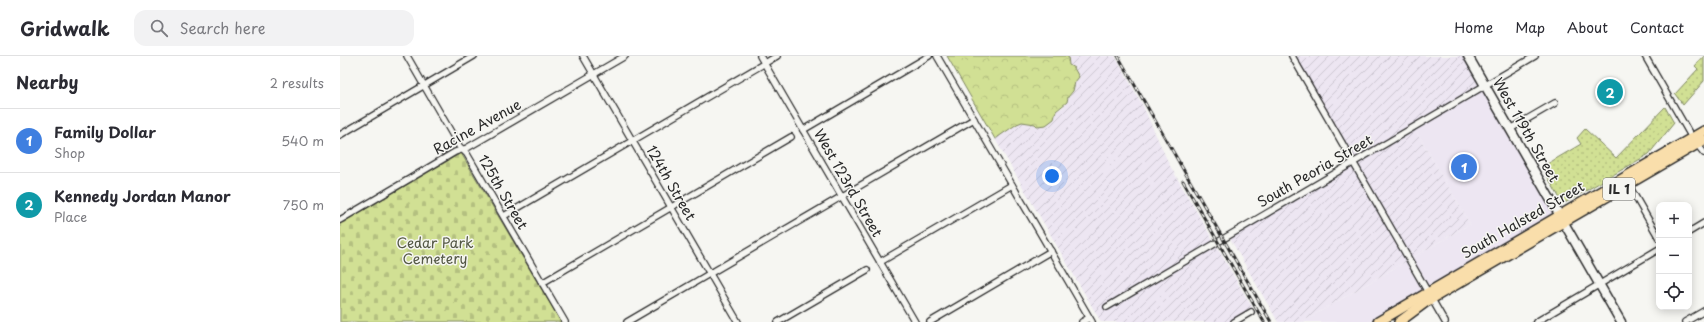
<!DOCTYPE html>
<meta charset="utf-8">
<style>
:root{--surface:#fff;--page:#f2f2f3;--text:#2b2b33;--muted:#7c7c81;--line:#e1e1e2;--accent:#111827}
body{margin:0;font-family:"Playpen Sans",sans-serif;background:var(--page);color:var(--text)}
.controls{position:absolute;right:12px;bottom:12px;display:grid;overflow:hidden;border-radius:8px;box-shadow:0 2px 10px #0003}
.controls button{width:36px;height:36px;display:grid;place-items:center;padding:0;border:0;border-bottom:1px solid var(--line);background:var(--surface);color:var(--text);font:20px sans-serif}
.you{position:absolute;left:712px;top:120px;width:14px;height:14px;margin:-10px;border:3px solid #fff;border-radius:50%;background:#1a73e8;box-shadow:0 0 0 6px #1a73e833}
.badge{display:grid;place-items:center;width:26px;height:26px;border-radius:50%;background:var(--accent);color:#fff;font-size:13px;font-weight:700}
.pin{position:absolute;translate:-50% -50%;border:2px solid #fff;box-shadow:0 1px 4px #0006}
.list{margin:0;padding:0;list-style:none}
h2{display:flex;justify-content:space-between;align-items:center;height:52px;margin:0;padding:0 16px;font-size:17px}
h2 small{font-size:13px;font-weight:400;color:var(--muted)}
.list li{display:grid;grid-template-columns:26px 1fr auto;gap:12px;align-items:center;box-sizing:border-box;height:64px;padding:0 16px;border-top:1px solid var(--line)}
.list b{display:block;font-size:15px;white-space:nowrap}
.list p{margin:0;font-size:13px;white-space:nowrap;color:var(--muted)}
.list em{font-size:13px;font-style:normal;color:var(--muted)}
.icon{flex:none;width:22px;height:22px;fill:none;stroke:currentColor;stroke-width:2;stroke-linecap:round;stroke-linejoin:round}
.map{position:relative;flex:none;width:1364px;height:266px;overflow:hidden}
header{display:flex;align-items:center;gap:24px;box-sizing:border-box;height:56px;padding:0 20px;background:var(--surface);border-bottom:1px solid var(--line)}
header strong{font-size:19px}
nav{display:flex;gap:22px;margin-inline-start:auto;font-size:14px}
.search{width:280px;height:36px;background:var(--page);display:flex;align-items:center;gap:10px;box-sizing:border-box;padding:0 14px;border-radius:12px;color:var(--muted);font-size:15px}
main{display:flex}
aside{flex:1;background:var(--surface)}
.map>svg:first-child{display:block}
</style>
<header>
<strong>Gridwalk</strong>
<div class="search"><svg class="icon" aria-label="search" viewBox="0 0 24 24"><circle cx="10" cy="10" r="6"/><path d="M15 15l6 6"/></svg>Search here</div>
<nav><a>Home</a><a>Map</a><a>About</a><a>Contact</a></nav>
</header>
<main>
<aside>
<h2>Nearby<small>2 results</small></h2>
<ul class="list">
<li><span class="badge" style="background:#3f7fe0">1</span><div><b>Family Dollar</b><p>Shop</p></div><em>540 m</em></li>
<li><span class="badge" style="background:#0f9aa8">2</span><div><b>Kennedy Jordan Manor</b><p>Place</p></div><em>750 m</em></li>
</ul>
</aside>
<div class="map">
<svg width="1364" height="266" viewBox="0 0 1364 266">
<defs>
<pattern id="industrial-furrows" width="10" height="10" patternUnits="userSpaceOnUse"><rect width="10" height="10" fill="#ede6f2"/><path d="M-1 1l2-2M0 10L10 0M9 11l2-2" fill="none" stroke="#cbc5d0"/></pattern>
<pattern id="grass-dots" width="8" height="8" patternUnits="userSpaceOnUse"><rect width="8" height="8" fill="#d1e094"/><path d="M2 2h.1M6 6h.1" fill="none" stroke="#b4c080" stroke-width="1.8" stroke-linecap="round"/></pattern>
<pattern id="forest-crowns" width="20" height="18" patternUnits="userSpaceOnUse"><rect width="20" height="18" fill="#d1e094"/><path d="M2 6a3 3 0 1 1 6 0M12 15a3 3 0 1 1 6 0" fill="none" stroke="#b4c080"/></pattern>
<pattern id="cemetery-stones" width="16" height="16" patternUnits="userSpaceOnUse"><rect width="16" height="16" fill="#d1e094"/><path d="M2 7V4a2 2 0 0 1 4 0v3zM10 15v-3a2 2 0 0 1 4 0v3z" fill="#b4c080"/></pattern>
</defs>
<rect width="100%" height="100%" fill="#f6f6f2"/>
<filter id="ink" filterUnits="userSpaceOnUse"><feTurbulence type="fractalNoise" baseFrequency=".025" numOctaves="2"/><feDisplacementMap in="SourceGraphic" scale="8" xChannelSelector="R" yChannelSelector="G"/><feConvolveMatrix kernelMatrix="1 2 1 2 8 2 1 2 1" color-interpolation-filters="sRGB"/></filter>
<g filter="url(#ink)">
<polygon fill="#ede6f2" points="1142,33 1214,157 1029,266 962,266 1130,168 1074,72"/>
<g fill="url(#industrial-furrows)">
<polygon points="728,0 775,0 803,50 829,108 913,253 891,266 761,266 655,83 677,68 682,66 695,68 723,51 733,35 737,16 729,9"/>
<polygon points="953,0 1123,0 1142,33 1074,72 1130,168 962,266 938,266 889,181 1015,107"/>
</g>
<g fill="url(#grass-dots)" stroke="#7e8660">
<polygon points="1364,0 1364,25 1343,49 1335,38 1358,13 1355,10"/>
<polygon points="1325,51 1334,67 1309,98 1223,148 1202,111 1241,88 1237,82 1245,73 1276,102"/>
</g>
<polygon fill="url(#forest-crowns)" stroke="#7e8660" points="607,0 728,0 729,9 734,12 739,21 735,26 733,35 728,41 727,46 716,55 714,63 706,69 697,70 695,68 682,66 677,68 655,83"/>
<polygon fill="url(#cemetery-stones)" stroke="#7e8660" points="121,97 221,266 0,266 0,168"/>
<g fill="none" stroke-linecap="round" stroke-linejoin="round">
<g stroke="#2b2b2b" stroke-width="8">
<g id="street">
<polyline points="67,0 119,90 127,98 225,266"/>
<polyline points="243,0 398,266"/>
<polyline points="420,0 575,266"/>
<polyline points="597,0 752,266"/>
<polyline points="952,0 1105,266"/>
<polyline points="1305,0 1352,82 1364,97"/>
<polyline points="1170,73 1215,47"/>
<polyline points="463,74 589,0"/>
<polyline points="0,79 134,0"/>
<polyline points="1288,128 1319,182"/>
<polyline points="164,160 437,0"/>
<polyline points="0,164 115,96 127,92 285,0"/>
<polyline points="1349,176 1364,167"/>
<polyline points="540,206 672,129"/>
<polyline points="202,227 451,81"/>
<polyline points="767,251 1195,0"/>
<polyline points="287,266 634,63"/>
<polyline points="438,266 527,214"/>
<polyline points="590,266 711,195"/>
<polyline points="742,266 749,262"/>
<polyline points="894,266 911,256"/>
<polyline points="1196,266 1319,193"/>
<polyline points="1345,266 1364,255"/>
</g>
</g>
<g stroke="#2b2b2b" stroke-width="11">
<polyline id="secondary" points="1128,0 1281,266"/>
</g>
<g stroke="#2b2b2b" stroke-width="12">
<g id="primary">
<polyline points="1038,266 1364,75"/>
<polyline points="1059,266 1086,246 1364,84"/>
</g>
</g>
<use href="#street" stroke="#f6f6f2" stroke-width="5.5"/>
<use href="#secondary" stroke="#f6f6f2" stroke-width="8"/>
<use href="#primary" stroke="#f9deab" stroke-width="9"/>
<g stroke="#2b2b2b" stroke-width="3">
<g id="rail">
<polyline points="778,0 931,266"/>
<polyline points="843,125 924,266"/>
</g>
</g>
<use href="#rail" stroke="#f6f6f2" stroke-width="1.5" stroke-dasharray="4.5" stroke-linecap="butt"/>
</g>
</g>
<g text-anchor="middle" stroke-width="3" stroke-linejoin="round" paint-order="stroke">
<rect fill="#f6f6f2" stroke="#686867" stroke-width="1" x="1263" y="122" width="32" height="22" rx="3"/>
<g font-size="13" font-weight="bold" fill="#2b2b2b">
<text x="1279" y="138">IL 1</text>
</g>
<g font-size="14" fill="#2b2b2b" stroke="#f6f6f2">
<text transform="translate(137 71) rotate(-29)" y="5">Racine Avenue</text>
<text transform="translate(1186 74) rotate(60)" y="5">West 119th Street</text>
<text transform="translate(975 115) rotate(-30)" y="5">South Peoria Street</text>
<text transform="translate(331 127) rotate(60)" y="5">124th Street</text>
<text transform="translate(508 127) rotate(60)" y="5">West 123rd Street</text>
<text transform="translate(163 136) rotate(60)" y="5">125th Street</text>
<text transform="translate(1183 164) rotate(-30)" y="5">South Halsted Street</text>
</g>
<g font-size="14" fill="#545845" stroke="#f6f6f2">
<text x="95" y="192">Cedar Park<tspan x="95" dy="16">Cemetery</tspan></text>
</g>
</g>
</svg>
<div class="controls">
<button>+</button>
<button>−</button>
<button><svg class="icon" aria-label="locate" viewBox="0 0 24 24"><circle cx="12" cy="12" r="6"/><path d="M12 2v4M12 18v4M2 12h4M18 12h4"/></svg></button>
</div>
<div class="you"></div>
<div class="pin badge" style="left:1124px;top:111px;background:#3f7fe0">1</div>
<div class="pin badge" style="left:1270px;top:36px;background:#0f9aa8">2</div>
</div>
</main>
